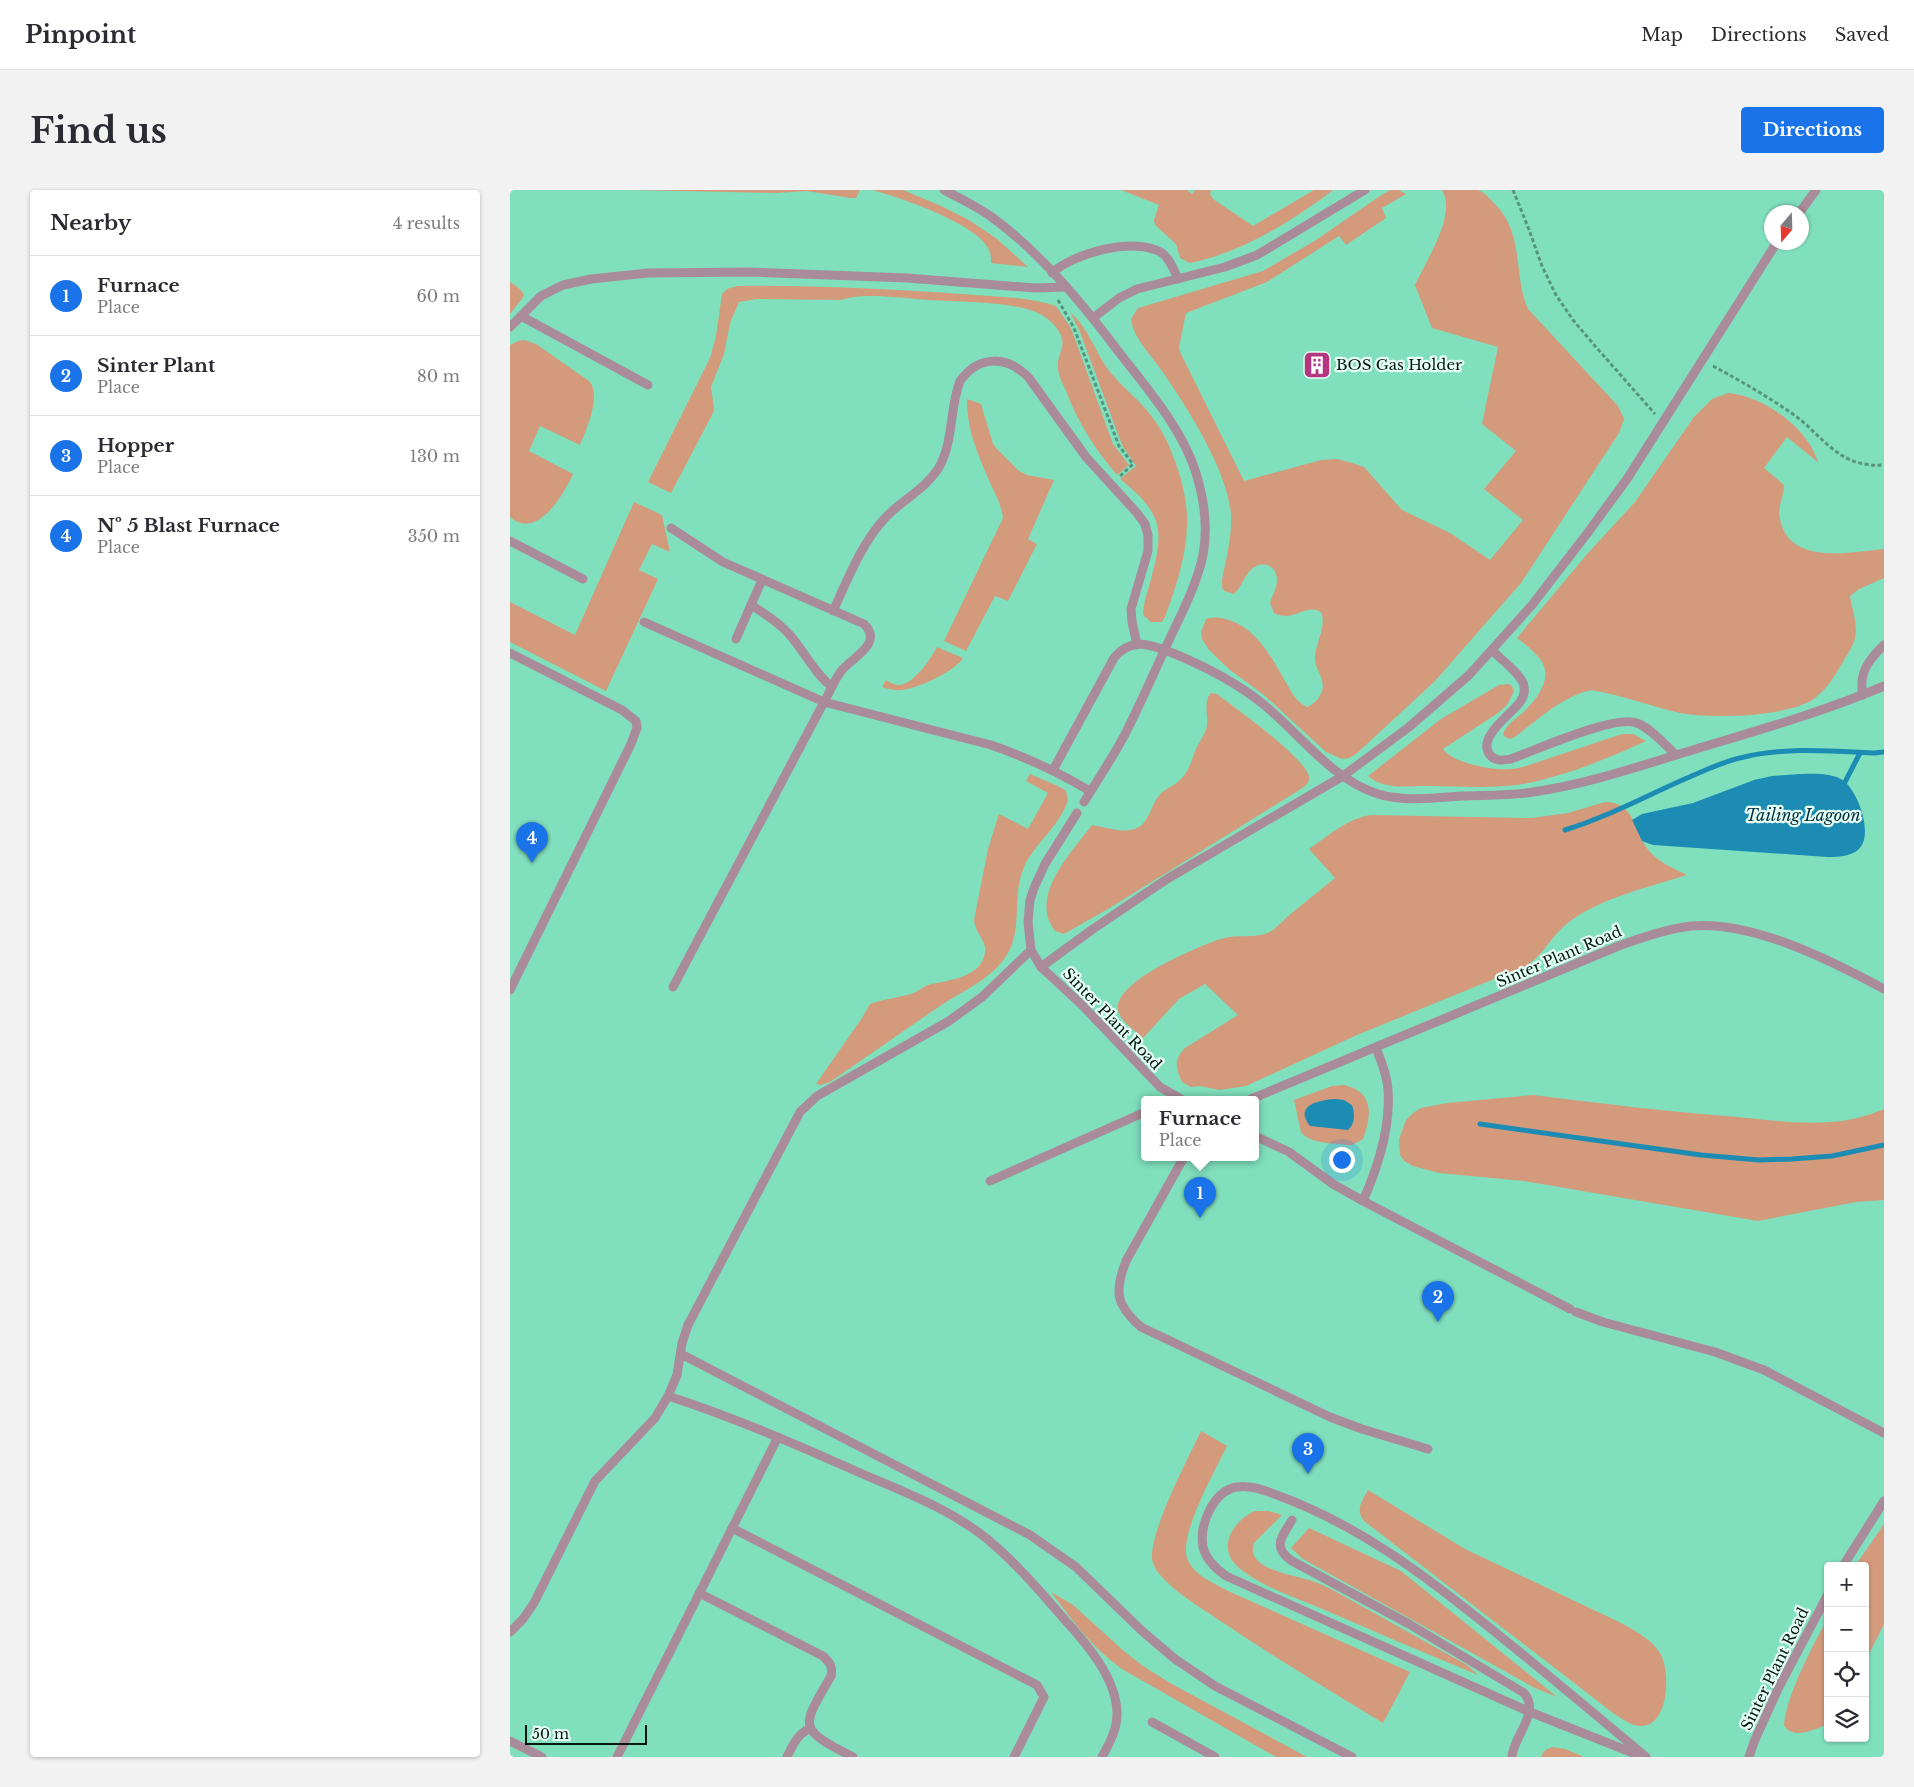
<!DOCTYPE html>
<meta charset="utf-8">
<style>
:root{--surface:#fff;--page:#f2f2f3;--text:#2b2b33;--muted:#7c7c81;--line:#e1e1e2;--accent:#1a73e8}
body{margin:0;font-family:"Libre Baskerville",serif;background:var(--page);color:var(--text)}
.controls{position:absolute;right:15px;bottom:15px;display:grid;overflow:hidden;border-radius:5px;box-shadow:0 1px 4px #0004}
.controls button{width:45px;height:45px;display:grid;place-items:center;padding:0;border:0;border-bottom:1px solid var(--line);background:var(--surface);color:var(--text);font:25px sans-serif}
.compass{position:absolute;left:1254px;top:15px;width:45px;height:45px;border-radius:50%;background:var(--surface);box-shadow:0 1px 4px #0004;rotate:199deg}
.scale{position:absolute;left:15px;bottom:12px;width:122px;box-sizing:border-box;padding-left:5px;border:2px solid #001810;border-top:0;font-size:14px;line-height:18px;white-space:nowrap;color:#001810;-webkit-text-stroke:4px #e6fef4;paint-order:stroke}
.you{position:absolute;left:831px;top:969px;width:18px;height:18px;margin:-12px;border:4px solid #fff;border-radius:50%;background:#1a73e8;box-shadow:0 0 0 8px #1a73e833}
.badge{display:grid;place-items:center;width:32px;height:32px;border-radius:50%;background:var(--accent);color:#fff;font-size:16px;font-weight:700}
.pin{position:absolute;translate:-50% -41px;filter:drop-shadow(0 1px 2px #0008)}
.pin::after{content:'';position:absolute;top:26px;width:18px;height:15px;background:inherit;clip-path:polygon(0 0,100% 0,50% 100%)}
.popup{position:absolute;left:631px;top:906px;width:118px;height:65px;box-sizing:border-box;display:grid;place-content:center;border-radius:5px;background:var(--surface);filter:drop-shadow(0 1px 4px #0005);font-size:16px;white-space:nowrap;color:var(--muted)}
.popup b{font-size:19px;color:var(--text)}
.popup::after{content:'';position:absolute;left:50%;top:100%;margin-left:-10px;border:10px solid transparent;border-top-color:var(--surface)}
.list{margin:0;padding:0;list-style:none}
h2{display:flex;justify-content:space-between;align-items:center;height:65px;margin:0;padding:0 20px;font-size:21px}
h2 small{font-size:16px;font-weight:400;color:var(--muted)}
.list li{display:grid;grid-template-columns:32px 1fr auto;gap:15px;align-items:center;box-sizing:border-box;height:80px;padding:0 20px;border-top:1px solid var(--line)}
.list b{display:block;font-size:19px;white-space:nowrap}
.list p{margin:0;font-size:16px;white-space:nowrap;color:var(--muted)}
.list em{font-size:16px;font-style:normal;color:var(--muted)}
.icon{flex:none;width:28px;height:28px;fill:none;stroke:currentColor;stroke-width:2;stroke-linecap:round;stroke-linejoin:round}
.map{position:relative;flex:none;width:1374px;height:1567px;overflow:hidden;border-radius:5px}
header{display:flex;align-items:center;gap:30px;box-sizing:border-box;height:70px;padding:0 25px;background:var(--surface);border-bottom:1px solid var(--line)}
header strong{font-size:24px}
nav{display:flex;gap:28px;margin-inline-start:auto;font-size:18px}
.intro{display:flex;align-items:center;justify-content:space-between;box-sizing:border-box;height:120px;padding:0 30px}
h1{margin:0;font-size:35px}
.button{padding:12px 22px;border-radius:5px;background:var(--accent);color:#fff;font-size:18px;font-weight:700}
main{display:flex;gap:30px;padding:0 30px}
aside{flex:1;background:var(--surface);border-radius:5px;box-shadow:0 1px 4px #0004}
.map>svg:first-child{display:block}
</style>
<header>
<strong>Pinpoint</strong>
<nav><a>Map</a><a>Directions</a><a>Saved</a></nav>
</header>
<div class="intro"><h1>Find us</h1><a class="button">Directions</a></div>
<main>
<aside>
<h2>Nearby<small>4 results</small></h2>
<ul class="list">
<li><span class="badge">1</span><div><b>Furnace</b><p>Place</p></div><em>60 m</em></li>
<li><span class="badge">2</span><div><b>Sinter Plant</b><p>Place</p></div><em>80 m</em></li>
<li><span class="badge">3</span><div><b>Hopper</b><p>Place</p></div><em>130 m</em></li>
<li><span class="badge">4</span><div><b>Nº 5 Blast Furnace</b><p>Place</p></div><em>350 m</em></li>
</ul>
</aside>
<div class="map">
<svg width="1374" height="1567" viewBox="0 0 1374 1567">
<rect width="100%" height="100%" fill="#95ebcb"/>
<path fill="#80e0bd" fill-rule="evenodd" d="M 0,0 L 1374,0 L 1374,1567 L 0,1567 ZM 1262,22 L 1292,22 L 1292,52 L 1262,52 ZM 635,909 L 745,909 L 745,967 L 635,967 ZM 1318,1376 L 1355,1376 L 1355,1548 L 1318,1548 Z"/>
<g fill="#d39a7c">
<polygon points="120,0 350,0 346,8 341,8 296,1 267,3"/>
<path d="M 362,0 L 393,0 L 431,16 L 459,30 L 487,49 L 518,77 L 481,73 C 481,68 481,63 478,58 C 465,33 389,7 362,0 Z"/>
<path d="M 611,0 L 677,0 L 682,4 L 685,0 L 701,0 L 700,4 L 703,9 L 743,36 L 804,0 L 823,0 C 781,32 733,62 680,73 L 670,68 L 666,54 L 645,35 L 644,30 L 649,15 Z"/>
<path d="M 880,0 L 889,0 L 896,4 L 872,18 L 876,28 L 836,55 L 829,46 L 757,92 L 676,123 L 669,157 L 670,162 L 734,291 L 811,270 L 827,269 L 839,272 L 854,277 L 892,320 L 940,343 L 980,370 L 1013,330 L 974,299 L 1006,261 L 972,234 L 988,157 L 922,138 L 905,95 C 916,71 947,25 932,0 C 943,0 956,0 967,0 C 973,1 978,7 982,11 C 1016,43 1002,82 1018,119 L 1108,216 L 1114,229 L 1109,243 L 1011,393 L 925,491 L 845,565 L 839,568 L 832,569 L 816,562 L 754,505 L 720,480 L 699,460 L 692,449 L 691,442 L 696,429 C 703,427 708,427 715,429 C 745,436 761,466 775,491 C 781,501 786,512 797,517 C 804,514 809,509 812,501 C 816,488 804,479 805,467 C 806,453 817,435 811,422 C 793,413 786,433 764,423 L 760,413 C 762,406 767,398 767,390 C 767,376 754,370 743,378 C 734,385 732,397 724,404 L 714,401 L 712,397 L 712,390 C 716,369 722,347 721,325 C 718,281 677,217 652,181 C 642,166 623,148 621,129 L 628,118 L 753,81 L 806,50 L 870,6 Z"/>
<path d="M 0,92 C 5,95 13,100 14,106 L 0,124 Z"/>
<path d="M 227,96 C 302,95 377,99 452,104 C 483,107 517,106 546,116 L 561,138 L 603,254 L 619,275 L 607,285 C 585,259 568,233 556,201 C 553,194 549,187 548,179 C 546,163 559,157 548,140 C 540,128 530,123 517,119 C 485,111 450,112 418,110 C 394,108 351,102 331,110 L 247,109 L 229,112 L 220,133 L 214,164 L 201,197 L 204,219 L 203,223 L 161,303 L 138,292 L 200,168 L 206,146 L 212,104 L 217,99 Z"/>
<path d="M 560,122 C 578,137 586,164 600,182 C 613,198 630,210 642,227 C 653,241 660,257 666,274 C 687,331 675,372 655,427 L 652,432 L 641,432 L 634,426 L 633,423 C 634,412 638,400 641,389 C 655,338 652,323 610,289 L 626,276 L 612,255 L 570,142 Z"/>
<path d="M 14,150 L 26,154 L 79,191 C 92,204 76,241 70,255 L 30,236 L 19,261 L 63,284 C 54,304 27,351 0,327 L 0,155 L 8,151 Z"/>
<path d="M 1218,203 C 1247,205 1282,228 1298,252 C 1303,258 1305,266 1309,273 L 1277,247 L 1254,278 L 1274,295 C 1274,307 1267,317 1270,329 C 1279,376 1340,362 1374,359 L 1374,388 L 1349,399 L 1340,406 C 1342,419 1348,435 1345,448 C 1343,457 1337,464 1333,472 C 1325,485 1318,498 1305,508 C 1280,527 1201,529 1170,523 C 1140,516 1112,505 1081,500 C 1052,507 1030,528 1006,546 L 1001,549 L 995,547 L 993,545 C 995,536 1003,531 1010,525 C 1025,512 1045,489 1030,469 C 1024,461 1015,454 1007,448 L 1078,363 L 1125,312 L 1184,227 L 1202,209 Z"/>
<path d="M 457,209 L 471,214 L 483,254 L 487,259 L 509,281 L 517,285 L 544,290 L 518,349 L 527,354 L 498,411 L 485,406 L 456,461 L 434,451 L 493,328 C 492,317 486,305 481,295 C 469,266 457,243 457,209 Z"/>
<polygon points="124,312 152,325 160,362 142,354 129,380 148,389 96,501 0,452 0,412 65,445"/>
<path d="M 427,457 L 453,468 C 444,482 408,498 392,500 C 385,501 379,499 372,497 L 376,490 C 379,492 383,494 387,495 C 404,496 420,469 427,457 Z"/>
<path d="M 999,494 L 1002,496 L 1004,501 L 997,515 L 988,523 L 933,559 C 942,573 984,581 1000,579 C 1005,579 1011,577 1016,576 L 1112,544 L 1123,544 L 1136,551 C 1097,569 1055,586 1013,594 C 982,599 948,596 917,596 C 897,596 874,600 858,586 L 931,529 L 989,495 Z"/>
<path d="M 701,503 L 707,504 C 725,518 796,568 799,587 C 800,591 797,594 794,597 L 603,716 L 554,744 L 545,741 C 518,706 562,662 582,635 C 595,637 614,644 627,638 C 638,634 641,616 648,607 C 653,599 663,597 669,591 C 679,582 681,572 685,561 C 688,554 693,547 696,540 C 700,529 692,512 701,503 Z"/>
<path d="M 520,584 L 552,598 L 556,601 L 558,610 C 550,636 525,653 514,677 C 502,704 512,733 500,759 C 487,787 454,800 430,816 C 393,841 357,867 320,892 L 311,895 L 306,894 L 352,828 L 360,814 C 373,809 387,808 401,804 C 408,802 412,797 418,795 C 438,790 472,788 475,762 C 477,750 465,744 464,730 L 478,659 L 489,624 L 518,639 L 538,603 L 516,591 Z"/>
<path d="M 1095,612 C 1127,612 1123,644 1141,663 C 1150,673 1165,679 1177,685 C 1139,697 1082,710 1053,737 C 1039,750 1032,766 1016,776 L 847,845 L 736,896 L 709,900 L 690,896 L 681,897 L 672,892 C 666,878 663,870 675,858 L 728,825 L 695,794 L 669,809 L 633,848 C 625,841 610,831 608,820 C 603,791 691,755 714,748 C 729,744 746,749 760,742 C 766,738 772,732 777,727 C 793,714 809,701 825,688 L 799,659 C 818,646 838,628 861,625 L 1021,628 L 1058,623 Z"/>
<path d="M 834,895 C 864,902 862,925 853,949 L 842,955 L 837,955 C 823,953 800,954 791,942 L 784,910 L 822,896 Z"/>
<path d="M 1023,905 C 1088,913 1152,921 1216,926 C 1269,930 1323,942 1374,919 L 1374,1010 L 1346,1012 L 1248,1031 L 1014,991 L 929,983 L 903,976 L 894,971 L 890,965 L 889,949 L 896,930 L 903,923 L 911,918 L 937,913 Z"/>
<path d="M 691,1241 L 717,1256 C 706,1279 669,1344 677,1368 C 683,1385 704,1393 718,1401 L 900,1482 L 873,1533 C 821,1501 768,1470 718,1436 C 696,1421 671,1407 653,1388 C 648,1383 643,1376 642,1369 C 640,1340 678,1269 691,1241 Z"/>
<path d="M 858,1300 L 955,1359 L 1107,1431 C 1122,1439 1141,1448 1150,1463 C 1161,1481 1159,1536 1131,1536 C 1121,1536 1111,1528 1103,1523 L 854,1331 C 845,1320 852,1311 858,1300 Z"/>
<path d="M 745,1321 L 759,1321 L 772,1325 L 744,1353 C 735,1378 779,1384 795,1389 C 804,1391 812,1395 821,1399 L 957,1475 L 968,1485 C 915,1463 863,1441 810,1418 C 786,1408 745,1394 726,1375 C 707,1356 724,1330 745,1321 Z"/>
<polygon points="1374,1334 1374,1434 1355,1472 1355,1376 1345,1376"/>
<polygon points="799,1338 891,1381 1047,1507 1025,1498 793,1369 781,1358"/>
<path d="M 541,1402 L 563,1415 L 615,1462 L 633,1476 L 660,1493 L 797,1567 L 766,1567 L 612,1479 C 583,1459 562,1430 541,1402 Z"/>
<path d="M 1318,1427 L 1318,1534 C 1305,1539 1283,1551 1274,1535 C 1277,1503 1303,1456 1318,1427 Z"/>
<path d="M 1044,1557 L 1055,1559 L 1074,1567 L 1031,1567 C 1033,1561 1037,1558 1044,1557 Z"/>
</g>
<g fill="#1d8cb4">
<path d="M 1290,584 C 1303,584 1323,582 1335,592 C 1348,603 1361,639 1352,655 C 1345,667 1328,667 1317,667 L 1143,655 L 1132,651 L 1122,630 L 1132,624 L 1183,613 L 1244,590 L 1262,586 Z"/>
<path d="M 825,909 L 834,910 L 842,915 C 845,924 845,934 838,940 L 800,936 C 783,915 810,910 825,909 Z"/>
</g>
<g fill="none" stroke-linecap="round" stroke-linejoin="round">
<g stroke="#1d8cb4" stroke-width="5">
<polyline points="1335,592 1350,563"/>
<path d="M 1055,640 C 1097,627 1136,606 1177,588 C 1196,580 1214,571 1234,567 C 1276,557 1322,561 1364,563 L 1374,562"/>
<polyline points="970,934 1191,965 1249,970 1282,969 1322,966 1374,955"/>
</g>
<g stroke="#58957e" stroke-width="3" stroke-dasharray="4 2.5" stroke-linecap="butt">
<polyline points="1003,0 1018,37 1032,76 1046,105 1063,130 1085,156 1145,224"/>
<polyline points="548,110 564,138 609,256 623,274 609,287"/>
<path d="M 1203,176 C 1229,190 1255,205 1280,222 C 1314,245 1326,278 1374,275"/>
</g>
<g stroke="#aa8b99" stroke-width="9">
<path d="M 434,0 C 451,9 468,17 483,28 C 527,60 572,113 605,157 C 633,194 672,237 686,283 C 694,309 698,338 693,365 C 686,398 669,428 655,459 C 641,489 628,519 613,548 C 601,570 587,591 574,612"/>
<polyline points="1290,22 1306,0"/>
<path d="M 542,83 C 563,63 626,46 652,63 C 660,69 664,80 668,89"/>
<polyline points="11,126 138,195"/>
<polyline points="583,128 609,108 627,99 715,77 747,65 855,0"/>
<polyline points="0,137 31,106 53,95 81,89 138,83 241,82 397,88 525,98 556,97"/>
<polyline points="0,351 73,389"/>
<path d="M 241,415 C 254,423 268,432 278,443 C 291,456 308,489 322,496"/>
<path d="M 323,421 C 338,389 351,354 375,328 C 392,310 414,300 428,279 C 444,253 439,219 450,191 C 469,165 497,165 519,188 L 576,267 L 627,323 L 635,334 L 638,345 L 638,361 L 621,419 L 622,432 L 627,454"/>
<path d="M 134,432 L 314,512 C 320,502 324,490 332,480 C 342,468 374,453 354,434 L 213,372 L 161,338"/>
<polyline points="226,449 252,390"/>
<path d="M 982,460 C 990,469 1014,486 1014,497 C 1015,502 1013,508 1010,512 C 1002,524 966,547 980,565 C 986,572 993,570 1001,569 C 1026,560 1106,524 1127,533 C 1142,539 1155,555 1166,565"/>
<polyline points="0,463 112,520 126,531 127,538 121,554 0,800"/>
<path d="M 1353,505 C 1348,484 1359,469 1374,455"/>
<path d="M 543,580 L 604,468 C 622,446 642,455 665,464 C 696,477 726,492 753,514 C 790,544 821,589 868,604 C 894,612 925,608 952,606 C 976,605 1000,606 1023,602 C 1079,594 1132,575 1186,559 C 1249,540 1313,522 1374,496"/>
<polyline points="567,623 535,674 524,698 520,710 518,732 521,760 531,777 573,816 650,897 671,909"/>
<polyline points="531,777 583,739 657,689 833,586 899,537 959,485 1022,415 1076,345 1117,289 1267,52"/>
<path d="M 163,797 L 314,512 L 481,555 C 516,567 548,582 580,601"/>
<path d="M 741,909 L 1111,755 C 1134,747 1157,739 1181,736 C 1242,730 1322,771 1374,799"/>
<polyline points="745,946 779,962 823,994 853,1011 1060,1119"/>
<path d="M 674,967 L 616,1071 C 604,1102 606,1115 631,1137 L 820,1227 L 852,1239 L 918,1259"/>
<polyline points="480,991 635,922"/>
<path d="M 853,1011 C 868,977 881,937 878,899 C 877,884 871,871 866,858"/>
<polyline points="1066,1122 1093,1132 1205,1162 1254,1180 1374,1243"/>
<polyline points="171,1164 520,1345 566,1377 632,1441 665,1469 705,1496 842,1567"/>
<path d="M 158,1206 C 223,1227 285,1254 348,1282 C 392,1301 438,1318 476,1348 C 505,1372 530,1401 555,1430 C 577,1454 607,1489 607,1524 C 607,1540 599,1554 592,1567"/>
<path d="M 782,1330 C 771,1348 762,1357 782,1371 L 899,1434 L 1014,1503 C 1031,1523 1003,1546 1002,1567"/>
<polyline points="222,1338 527,1495 534,1507 504,1567"/>
<polyline points="1333,1376 1374,1311"/>
<path d="M 189,1403 L 313,1466 C 320,1473 323,1476 321,1486 C 291,1538 287,1538 343,1567"/>
<polyline points="0,1442 13,1429 24,1413 85,1291 145,1228 158,1206 167,1185 172,1153 178,1135 290,922 307,906 439,831 472,807 521,760"/>
<polyline points="642,1532 705,1567"/>
<polyline points="0,1551 32,1567"/>
<polyline points="107,1567 268,1247"/>
<path d="M 277,1567 C 283,1554 287,1545 300,1538"/>
<path d="M 1133,1567 L 1020,1522 L 716,1386 C 706,1379 696,1370 693,1357 C 689,1335 703,1301 727,1297 C 739,1295 754,1300 764,1304 C 848,1334 916,1386 985,1442 C 1036,1483 1086,1525 1136,1567"/>
<polyline points="1239,1567 1244,1552 1268,1499 1318,1404"/>
</g>
</g>
<defs>
<g id="building-square" transform="scale(1.4375)"><rect x="-9" y="-9" width="18" height="18" rx="4" fill="#b53581" stroke="#e6fef4"/><path d="M-4-6H4V6H1V3H-1V6H-4ZM-2.5-4.3h1.7v1.8h-1.7ZM.8-4.3h1.7v1.8H.8ZM-2.5-1h1.7V.8h-1.7ZM.8-1h1.7V.8H.8Z" fill="#fff"/></g>
</defs>
<g fill-rule="evenodd">
<use href="#building-square" x="807" y="175"/>
</g>
<g text-anchor="middle" stroke-width="4.5" stroke-linejoin="round" paint-order="stroke">
<g font-size="15" fill="#001810" stroke="#e6fef4" text-anchor="start">
<text x="826" y="180">BOS Gas Holder</text>
</g>
<g font-size="15" fill="#001810" stroke="#e6fef4">
<text transform="translate(1049 767) rotate(-23)" y="5">Sinter Plant Road</text>
<text transform="translate(602 829) rotate(46)" y="5">Sinter Plant Road</text>
<text transform="translate(1265 1479) rotate(-64)" y="5">Sinter Plant Road</text>
</g>
<g font-size="16" font-style="italic" fill="#013142" stroke="#e6fef4">
<text x="1293" y="631">Tailing Lagoon</text>
</g>
</g>
</svg>
<div class="controls">
<button>+</button>
<button>−</button>
<button><svg class="icon" aria-label="locate" viewBox="0 0 24 24"><circle cx="12" cy="12" r="6"/><path d="M12 2v4M12 18v4M2 12h4M18 12h4"/></svg></button>
<button><svg class="icon" aria-label="layers" viewBox="0 0 24 24"><path d="M12 4l9 5-9 5-9-5zM3 14l9 5 9-5"/></svg></button>
</div>
<svg class="compass" viewBox="-18 -18 36 36"><path d="M0-13l5 13h-10z" fill="#e53935"/><path d="M0 13l5-13h-10z" fill="#7c7c81"/></svg>
<div class="scale">50 m</div>
<div class="you"></div>
<div class="pin badge" style="left:690px;top:1028px">1</div>
<div class="popup"><b>Furnace</b>Place</div>
<div class="pin badge" style="left:928px;top:1132px">2</div>
<div class="pin badge" style="left:798px;top:1284px">3</div>
<div class="pin badge" style="left:22px;top:673px">4</div>
</div>
</main>
